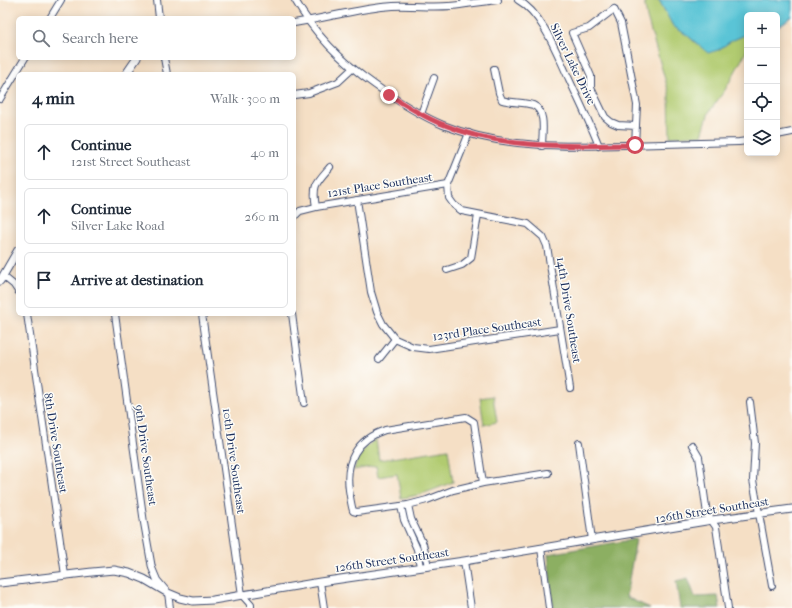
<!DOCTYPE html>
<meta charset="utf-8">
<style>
:root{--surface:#fff;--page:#f2f2f3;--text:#1f2937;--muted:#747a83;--line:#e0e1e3}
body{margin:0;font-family:"IM FELL French Canon",serif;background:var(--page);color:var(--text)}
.controls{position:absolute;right:12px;top:12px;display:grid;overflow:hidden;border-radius:6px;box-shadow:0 2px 10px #0003}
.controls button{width:36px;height:36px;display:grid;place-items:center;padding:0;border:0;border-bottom:1px solid var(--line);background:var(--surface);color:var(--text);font:20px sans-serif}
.stop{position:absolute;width:12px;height:12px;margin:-9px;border:3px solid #d1495b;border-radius:50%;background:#fff}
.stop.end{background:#d1495b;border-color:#fff;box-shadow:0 1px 4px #0008}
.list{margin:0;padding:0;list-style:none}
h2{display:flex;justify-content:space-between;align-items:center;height:52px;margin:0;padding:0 16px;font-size:17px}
h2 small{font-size:13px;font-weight:400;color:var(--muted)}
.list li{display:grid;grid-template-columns:26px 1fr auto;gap:12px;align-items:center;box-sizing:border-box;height:56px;margin:0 8px 8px;padding:0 8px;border:1px solid var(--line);border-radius:6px}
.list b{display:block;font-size:15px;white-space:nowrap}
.list p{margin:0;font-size:13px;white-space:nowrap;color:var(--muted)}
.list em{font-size:13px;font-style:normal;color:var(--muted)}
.icon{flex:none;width:22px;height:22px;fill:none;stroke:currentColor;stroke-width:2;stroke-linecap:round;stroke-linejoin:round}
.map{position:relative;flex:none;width:792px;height:608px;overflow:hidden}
.search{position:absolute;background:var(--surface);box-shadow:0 2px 10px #0003;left:16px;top:16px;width:280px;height:44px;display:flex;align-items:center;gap:10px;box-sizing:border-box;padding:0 14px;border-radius:6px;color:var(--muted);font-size:15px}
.panel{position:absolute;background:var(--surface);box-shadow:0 2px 10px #0003;left:16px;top:72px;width:280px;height:244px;border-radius:6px}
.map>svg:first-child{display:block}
</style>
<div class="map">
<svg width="792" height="608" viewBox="0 0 792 608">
<rect width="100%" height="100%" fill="#fdfcf7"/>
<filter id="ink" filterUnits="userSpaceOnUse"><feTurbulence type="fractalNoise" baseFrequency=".025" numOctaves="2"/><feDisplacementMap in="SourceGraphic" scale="8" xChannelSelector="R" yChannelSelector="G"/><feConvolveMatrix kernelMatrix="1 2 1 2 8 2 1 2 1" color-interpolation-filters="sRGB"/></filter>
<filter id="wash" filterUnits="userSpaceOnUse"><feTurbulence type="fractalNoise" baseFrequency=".012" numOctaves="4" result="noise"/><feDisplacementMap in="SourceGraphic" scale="16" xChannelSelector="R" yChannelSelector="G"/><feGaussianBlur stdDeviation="0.9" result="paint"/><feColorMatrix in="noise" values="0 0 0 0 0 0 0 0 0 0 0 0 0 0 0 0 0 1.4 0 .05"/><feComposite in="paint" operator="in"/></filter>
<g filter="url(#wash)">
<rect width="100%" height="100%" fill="#f5dfc5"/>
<g fill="#b1cb70" stroke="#667d67">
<polygon points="644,0 659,0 673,26 687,35 697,44 718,50 731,41 747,34 746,52 725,90 709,112 702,135 670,137 669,93 647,18"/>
<polygon points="493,396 497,422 484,425 480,398"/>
<path d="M 376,439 L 379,460 L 448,449 L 453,482 C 435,489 421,496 401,498 L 397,474 L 378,477 L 376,466 L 354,470 C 357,457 365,447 376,439 Z"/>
</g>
<g fill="#8caf62" stroke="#546f60">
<polygon points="636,539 626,597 650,608 553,608 548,554"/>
<polygon points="688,578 695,597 718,596 720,608 680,608 676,581"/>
</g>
<polygon fill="#5ac4d6" stroke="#3a7a9a" points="659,0 792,0 792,17 777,27 777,15 747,15 747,34 731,41 718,50 708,53 687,35 673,26"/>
</g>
<g filter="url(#ink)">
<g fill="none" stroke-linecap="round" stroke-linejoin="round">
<g stroke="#3c496d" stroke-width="8">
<g id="minor">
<polyline points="157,0 159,18"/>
<path d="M 295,0 C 315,35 342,62 375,85 C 396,100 419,115 443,125 C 501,148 563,147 625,145 C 663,144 701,143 739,142 L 747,141"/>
<polyline points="464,0 466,4 498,0"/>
<path d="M 518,0 C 543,14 557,54 569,79 C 579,101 590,123 599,146"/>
<polyline points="50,18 61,0"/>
<path d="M 294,23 C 327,18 360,8 393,6 C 418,5 443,9 466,4"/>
<polyline points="164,58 167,74"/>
<path d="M 494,69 L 499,93 L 502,100 C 512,103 523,102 533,105 C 547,111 542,134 542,146"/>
<polyline points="294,95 309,93 338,82 352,69"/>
<polyline points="0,99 25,58"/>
<polyline points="421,114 434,78"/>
<polyline points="469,133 448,185 449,198 454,205 462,211 528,224 543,237 547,246 570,388"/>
<polyline points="777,135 792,132"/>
<polyline points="635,145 637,105 621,23 614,9 589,28 572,33 591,76 591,88 605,117 611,122 618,125 636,126"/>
<polyline points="357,200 371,292 377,312 383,324 395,339 413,347 429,349 560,329"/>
<path d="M 316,207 C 312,185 316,183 330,167"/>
<polyline points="294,217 300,211 316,207 448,185"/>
<polyline points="447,270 462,265 471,258 478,215"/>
<polyline points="3,276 14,285 18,291"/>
<polyline points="27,314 65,575"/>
<polyline points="115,314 144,523 152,568 157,580 168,593 170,608"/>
<polyline points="202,314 242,595 251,605 251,608"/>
<polyline points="292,314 304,403"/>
<polyline points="379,359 395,339"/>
<polyline points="750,402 755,443 753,480 772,586"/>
<polyline points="579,443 592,540"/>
<polyline points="692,445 699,457 707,514 716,527 728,608"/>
<path d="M 483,483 L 474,422 L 466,417 L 385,430 C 357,439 345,461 349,490 C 350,497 351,504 353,511 L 357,512 L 408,505 L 427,500 L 453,490 L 483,483 L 548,473"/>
<polyline points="408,505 411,519 423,544 428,566"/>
<polyline points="401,506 404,520 417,549 420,567"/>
<polyline points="541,548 549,608"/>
<polyline points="464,561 471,608"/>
<polyline points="320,582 324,608"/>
</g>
</g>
<g stroke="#3c496d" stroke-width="9">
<g id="tertiary">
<polyline points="126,74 137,58"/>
<polyline points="0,281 18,250"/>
<polyline points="0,583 92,572 114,570 129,573 144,579 168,593 180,598 193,601 213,600 320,582 464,561 712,520 792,509"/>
</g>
</g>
<use href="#minor" stroke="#fff" stroke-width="6"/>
<use href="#tertiary" stroke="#fff" stroke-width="7"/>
</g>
</g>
<g fill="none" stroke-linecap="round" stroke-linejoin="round" filter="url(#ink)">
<path stroke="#d1495b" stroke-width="5" d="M 389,95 C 406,105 423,117 442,124 C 503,150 570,146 635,145"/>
</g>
<g text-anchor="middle" stroke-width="3" stroke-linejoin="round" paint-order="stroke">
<g font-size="12" fill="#1b2f5e" stroke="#fdfcf7">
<text transform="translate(573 64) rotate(64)" y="4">Silver Lake Drive</text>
<text transform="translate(380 185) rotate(-9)" y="4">121st Place Southeast</text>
<text transform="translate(569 310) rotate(81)" y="4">14th Drive Southeast</text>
<text transform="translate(487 329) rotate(-8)" y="4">123rd Place Southeast</text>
<text transform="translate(56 443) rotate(81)" y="4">8th Drive Southeast</text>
<text transform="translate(146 455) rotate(82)" y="4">9th Drive Southeast</text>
<text transform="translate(234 461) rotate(82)" y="4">10th Drive Southeast</text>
<text transform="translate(712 510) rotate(-9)" y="4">126th Street Southeast</text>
<text transform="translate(392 560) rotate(-8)" y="4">126th Street Southeast</text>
</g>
</g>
</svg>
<div class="controls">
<button>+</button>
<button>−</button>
<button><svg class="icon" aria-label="locate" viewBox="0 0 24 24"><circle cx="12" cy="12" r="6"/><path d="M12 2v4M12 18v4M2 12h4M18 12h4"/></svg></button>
<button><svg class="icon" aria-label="layers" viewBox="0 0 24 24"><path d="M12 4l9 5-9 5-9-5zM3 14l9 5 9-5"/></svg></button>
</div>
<div class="stop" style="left:635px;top:145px"></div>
<div class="stop end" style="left:389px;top:95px"></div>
<div class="search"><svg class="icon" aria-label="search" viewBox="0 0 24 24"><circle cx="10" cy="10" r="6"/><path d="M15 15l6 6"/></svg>Search here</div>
<section class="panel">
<h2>4 min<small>Walk · 300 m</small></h2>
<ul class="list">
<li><svg class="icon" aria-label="ahead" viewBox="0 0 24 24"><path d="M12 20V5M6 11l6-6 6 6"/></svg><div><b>Continue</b><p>121st Street Southeast</p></div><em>40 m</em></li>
<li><svg class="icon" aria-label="ahead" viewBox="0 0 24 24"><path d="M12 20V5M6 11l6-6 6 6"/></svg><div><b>Continue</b><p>Silver Lake Road</p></div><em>260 m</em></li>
<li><svg class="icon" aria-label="arrive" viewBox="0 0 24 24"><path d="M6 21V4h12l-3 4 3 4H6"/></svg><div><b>Arrive at destination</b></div></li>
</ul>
</section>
</div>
